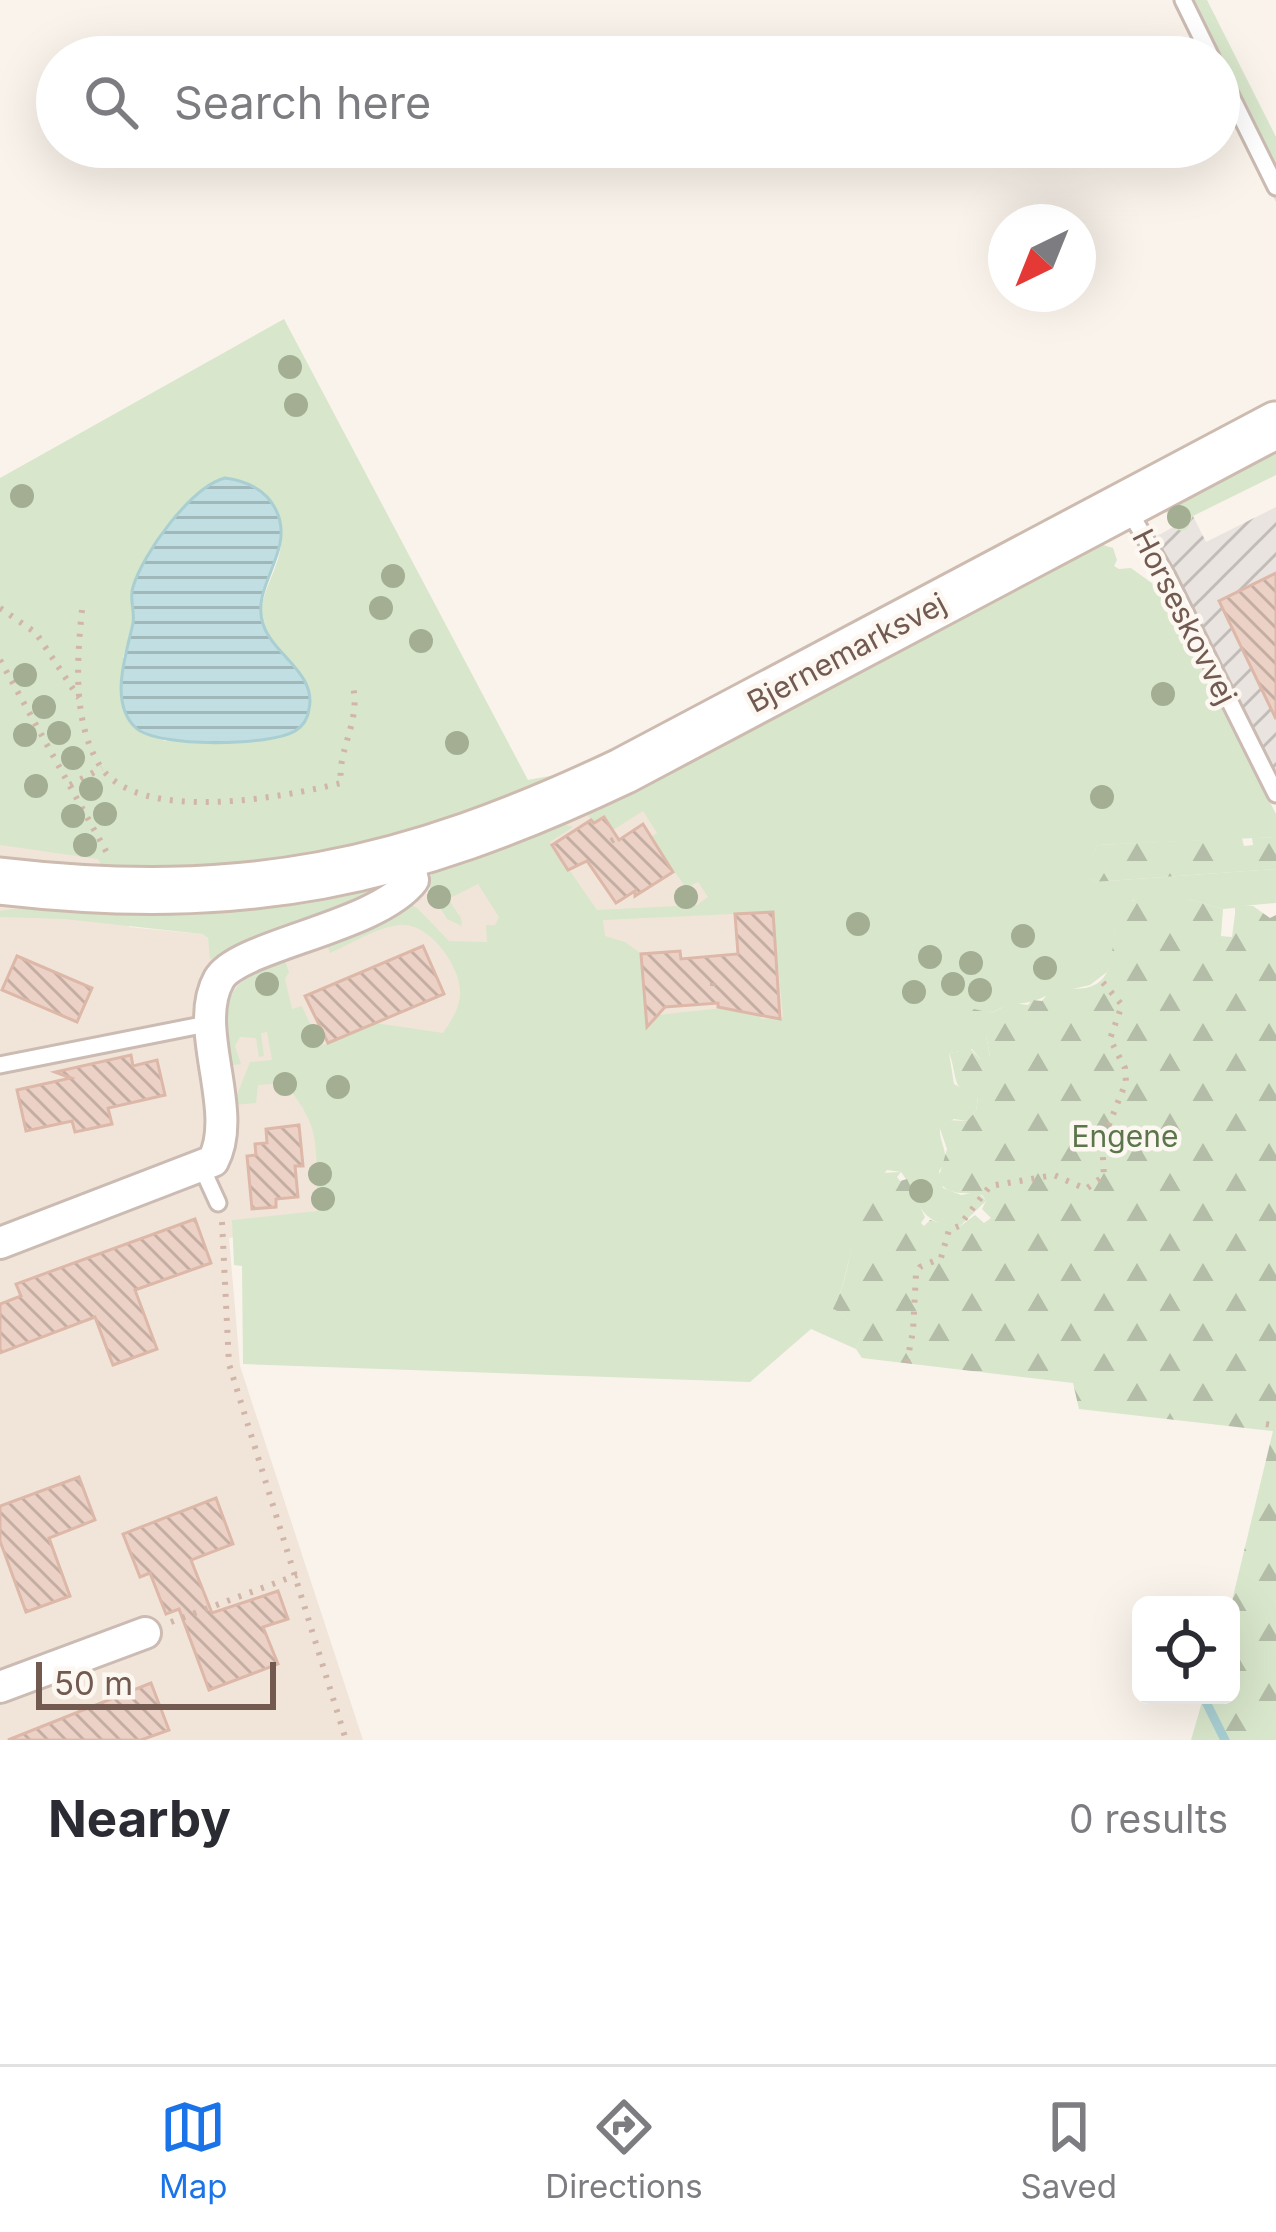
<!DOCTYPE html>
<style>
:root{--surface:#fff;--page:#f7f7f7;--text:#2b2b33;--muted:#7c7c81;--line:#e1e1e2;--accent:#1a73e8}
body{margin:0;font-family:Inter,sans-serif;background:var(--page);color:var(--text)}
.controls{position:absolute;right:36px;bottom:36px;display:grid;overflow:hidden;border-radius:18px;box-shadow:0 12px 48px #0002}
.controls button{width:108px;height:108px;display:grid;place-items:center;padding:0;border:0;border-bottom:3px solid var(--line);background:var(--surface);color:var(--text);font:60px sans-serif}
.compass{position:absolute;left:988px;top:204px;width:108px;height:108px;border-radius:50%;background:var(--surface);box-shadow:0 12px 48px #0002;rotate:223deg}
.scale{position:absolute;left:36px;bottom:30px;width:240px;box-sizing:border-box;padding-left:12px;border:6px solid #725a51;border-top:0;font-size:33px;line-height:42px;white-space:nowrap;color:#725a51;-webkit-text-stroke:9px #fdf7f1;paint-order:stroke}
.list{margin:0;padding:0;list-style:none}
h2{display:flex;justify-content:space-between;align-items:center;height:156px;margin:0;padding:0 48px;font-size:51px}
h2 small{font-size:39px;font-weight:400;color:var(--muted)}
.icon{flex:none;width:66px;height:66px;fill:none;stroke:currentColor;stroke-width:2;stroke-linecap:round;stroke-linejoin:round}
.map{position:relative;flex:none;width:1276px;height:1740px;overflow:hidden}
.search{position:absolute;background:var(--surface);box-shadow:0 12px 48px #0002;left:36px;right:36px;top:36px;height:132px;display:flex;align-items:center;gap:30px;box-sizing:border-box;padding:0 42px;border-radius:66px;color:var(--muted);font-size:45px}
.sheet{height:324px;background:var(--surface)}
nav{display:flex;justify-content:space-around;align-items:center;box-sizing:border-box;height:168px;border-top:3px solid var(--line);background:var(--surface);font-size:33px;color:var(--muted)}
nav a{display:grid;justify-items:center;gap:6px}
nav .on{color:var(--accent)}
.map>svg:first-child{display:block}
</style>
<div class="map">
<svg width="1276" height="1740" viewBox="0 0 1276 1740">
<defs>
<pattern id="industrial-furrows" width="10" height="10" patternUnits="userSpaceOnUse" patternTransform="scale(3)"><rect width="10" height="10" fill="#eae4e0"/><path d="M-1 1l2-2M0 10L10 0M9 11l2-2" fill="none" stroke="#c2bcb8"/></pattern>
<pattern id="forest-firs" width="22" height="20" patternUnits="userSpaceOnUse" patternTransform="scale(3)"><rect width="22" height="20" fill="#d8e6cb"/><path d="M5 1l3.5 6h-7zM16 11l3.5 6h-7z" fill="#b4bda7"/></pattern>
<pattern id="water-rules" width="6" height="5" patternUnits="userSpaceOnUse" patternTransform="scale(3)"><rect width="6" height="5" fill="#c1dfe2"/><path d="M0 2.5h6" fill="none" stroke="#a1b8ba"/></pattern>
<pattern id="building-back-hatch" width="6" height="6" patternUnits="userSpaceOnUse" patternTransform="scale(3)"><rect width="6" height="6" fill="#ecd2c6"/><path d="M-1 5l2 2M0 0l6 6M5-1l2 2" fill="none" stroke="#c4ada3"/></pattern>
</defs>
<rect width="100%" height="100%" fill="#faf3eb"/>
<polygon fill="#f1e5da" points="0,645 128,871 129,927 202,934 208,938 210,950 406,903 430,891 437,901 568,823 547,827 722,743 794,898 812,1030 485,1085 336,1223 229,1238 240,1366 363,1740 0,1740"/>
<polygon fill="url(#industrial-furrows)" points="1276,507 1276,573 1219,602 1276,719 1276,775 1157,536 1193,516 1206,542"/>
<g fill="#d8e6cb" fill-rule="evenodd">
<polygon points="1175,0 1207,0 1276,137 1276,202 1219,88 1219,57 1204,57"/>
<path d="M 284,319 L 528,780 L 571,772 L 431,829 L 258,867 L 103,869 L 98,859 L 0,845 L 0,478 ZM 225,478 C 259,483 286,507 281,545 C 278,571 259,594 261,621 L 311,704 L 306,719 L 290,734 L 164,741 L 123,657 L 133,624 L 131,596 Z"/>
<polygon points="1276,449 1276,475 1193,516 1187,529 1181,531 1173,526 1164,507"/>
<path d="M 1097,543 L 1113,548 L 1117,560 L 1114,566 L 1119,569 L 1131,568 L 1160,589 L 1276,814 L 1276,837 L 1097,845 L 1084,878 L 1093,877 L 1094,882 L 1276,869 L 1276,903 L 1242,906 L 1240,914 L 1235,914 L 1235,908 L 1223,909 L 1188,899 L 1133,900 L 1114,933 L 1114,955 L 1107,972 L 1090,985 L 1068,990 L 1059,987 C 1031,1010 1016,998 991,1013 L 974,1010 L 970,1014 L 986,1035 L 990,1057 L 980,1059 L 972,1049 L 949,1053 L 954,1084 L 978,1097 L 976,1111 L 967,1121 L 954,1119 L 940,1126 C 938,1145 953,1153 939,1171 L 943,1188 L 961,1195 L 978,1192 L 986,1201 L 958,1228 C 912,1219 924,1202 901,1172 L 887,1170 C 850,1211 855,1262 834,1308 C 845,1315 850,1326 863,1333 L 856,1349 L 811,1329 L 750,1382 L 243,1364 L 242,1266 L 234,1265 L 232,1220 L 318,1211 C 315,1181 321,1142 307,1116 C 302,1105 293,1094 286,1083 L 258,1085 L 256,1103 L 233,1105 L 250,1062 L 272,1060 L 267,1032 L 261,1033 L 264,1056 L 259,1057 L 256,1038 L 240,1037 L 235,1046 L 241,1064 L 227,1066 C 223,1002 220,985 284,958 L 289,972 L 285,979 L 292,1009 L 302,1006 L 320,1046 L 375,1023 L 443,1033 C 452,1020 461,1006 460,990 C 459,964 428,922 400,925 C 377,927 351,944 330,953 L 327,945 L 406,903 L 417,908 L 449,941 L 487,942 L 486,925 L 495,925 L 499,917 L 478,884 L 448,899 L 461,918 L 462,926 L 447,919 L 438,904 L 448,896 L 440,889 L 434,898 C 427,885 427,876 439,866 L 562,824 L 573,827 L 550,842 L 597,910 L 697,905 L 708,897 L 698,882 L 686,888 L 651,837 L 657,833 L 643,811 L 613,830 L 604,817 L 594,823 L 586,813 ZM 773,912 L 783,1017 L 761,1019 L 759,1004 L 648,1016 L 643,955 L 625,942 L 605,936 L 603,920 Z"/>
<path d="M 393,881 L 293,930 L 210,959 L 208,938 L 202,934 L 64,919 L 0,917 L 0,911 L 13,909 C 69,908 125,913 181,912 C 253,911 323,899 393,881 Z"/>
</g>
<g fill="url(#forest-firs)">
<polygon points="1276,837 1276,869 1094,882 1093,878 1083,878 1097,845 1242,838 1244,846 1253,845 1252,838"/>
<path d="M 1188,899 L 1223,909 L 1221,936 L 1232,937 L 1235,914 L 1240,913 L 1241,905 L 1253,906 L 1270,918 L 1276,915 L 1276,1740 L 1191,1740 L 1204,1695 L 1231,1695 L 1231,1605 L 1273,1431 L 1079,1409 L 1073,1383 L 862,1358 L 856,1349 L 863,1333 C 848,1328 847,1314 833,1309 C 856,1266 848,1212 882,1173 L 901,1172 L 897,1177 L 900,1181 L 907,1179 L 925,1217 L 921,1223 L 924,1226 L 930,1220 L 958,1228 L 975,1215 L 984,1223 L 991,1218 L 982,1209 L 986,1201 L 982,1195 C 966,1191 949,1198 938,1180 L 947,1149 L 939,1126 L 946,1120 L 967,1121 L 976,1111 L 978,1098 C 950,1091 958,1075 949,1053 L 960,1051 L 966,1044 L 980,1059 L 990,1056 L 986,1035 L 970,1031 L 970,1013 L 974,1009 L 991,1013 L 1012,1003 L 1028,1005 L 1032,1000 L 1042,1001 L 1054,986 C 1141,1005 1095,918 1130,902 C 1144,895 1172,898 1188,899 Z"/>
</g>
<path fill="url(#water-rules)" stroke="#a9cfd2" stroke-width="3" d="M 225,478 C 247,481 266,489 276,510 C 296,551 250,586 263,624 C 273,655 317,673 309,709 C 308,718 303,726 295,731 C 271,746 158,748 136,728 C 108,702 127,653 133,623 C 135,610 129,599 133,587 C 143,553 191,487 225,478 Z"/>
<g fill="none" stroke-linecap="round" stroke-linejoin="round">
<polyline stroke="#a9cfd2" stroke-width="9" points="1205,1700 1225,1740"/>
</g>
<g fill="url(#building-back-hatch)" stroke="#ddb8a8" stroke-width="3">
<polygon points="1276,573 1276,719 1219,601"/>
<polygon points="604,817 619,840 643,824 673,872 635,896 635,891 616,903 587,861 568,870 552,845 591,820 594,823"/>
<polygon points="773,912 780,1019 718,1007 718,1003 665,1007 647,1027 641,954 680,951 681,959 738,954 735,914"/>
<polygon points="423,946 444,994 328,1043 305,996"/>
<polygon points="17,956 92,988 77,1022 2,990"/>
<polygon points="131,1055 133,1066 157,1060 165,1095 108,1108 112,1124 75,1132 72,1121 26,1131 17,1090 71,1078 55,1072"/>
<polygon points="299,1125 303,1166 295,1166 298,1197 276,1199 276,1207 252,1209 247,1156 256,1155 255,1144 267,1143 266,1129"/>
<polygon points="195,1219 211,1263 135,1290 157,1349 113,1365 95,1317 0,1353 0,1304 21,1296 16,1284"/>
<polygon points="79,1477 95,1520 49,1538 70,1596 26,1612 0,1541 0,1506"/>
<polygon points="216,1498 233,1544 191,1560 212,1613 278,1591 288,1619 263,1627 278,1664 209,1690 179,1609 166,1614 150,1573 140,1577 123,1534"/>
<polygon points="151,1683 169,1730 141,1740 8,1740"/>
</g>
<g fill="none" stroke-linecap="round" stroke-linejoin="round">
<g stroke="#cbbbb2" stroke-width="21">
<g id="lane">
<polyline points="1183,0 1211,57"/>
<polyline points="1219,72 1276,187"/>
<polyline points="1128,509 1167,576 1276,794"/>
<polyline points="0,1065 212,1023"/>
<polyline points="202,1168 218,1203"/>
</g>
</g>
<g stroke="#cbbbb2" stroke-width="36">
<g id="street">
<path d="M 0,1243 L 213,1161 C 240,1111 191,1028 219,979 C 238,945 376,928 413,880 L 407,857"/>
<polyline points="0,1687 145,1633"/>
</g>
</g>
<g stroke="#cdbbb0" stroke-width="51">
<path id="secondary" d="M 0,881 C 243,909 404,875 623,771 L 1276,425"/>
</g>
<g stroke="#d1b5a9" stroke-width="6" stroke-dasharray="3 9" stroke-linecap="butt">
<polyline points="0,608 36,633 79,698"/>
<path d="M 82,610 C 77,659 72,722 100,766 C 139,825 285,797 341,783 C 337,750 361,721 353,687"/>
<polyline points="0,660 107,853"/>
<polyline points="70,785 102,768"/>
<polyline points="611,841 620,836"/>
<polyline points="713,983 713,988"/>
<polyline points="222,1222 229,1364 346,1740"/>
<polyline points="907,1362 913,1331 916,1274 920,1267 941,1258 949,1230 959,1226 990,1186 1054,1175 1086,1189 1104,1176 1102,1142 1126,1082 1125,1068 1110,1039 1122,1005 1100,979"/>
<polyline points="1266,1424 1276,1426"/>
<polyline points="171,1622 297,1575"/>
</g>
<use href="#lane" stroke="#fff" stroke-width="15"/>
<use href="#street" stroke="#fff" stroke-width="30"/>
<use href="#secondary" stroke="#fff" stroke-width="45"/>
</g>
<g fill="#a3ae93">
<circle cx="290" cy="367" r="12"/>
<circle cx="296" cy="405" r="12"/>
<circle cx="22" cy="496" r="12"/>
<circle cx="1179" cy="517" r="12"/>
<circle cx="393" cy="576" r="12"/>
<circle cx="381" cy="608" r="12"/>
<circle cx="421" cy="641" r="12"/>
<circle cx="25" cy="675" r="12"/>
<circle cx="1163" cy="694" r="12"/>
<circle cx="44" cy="707" r="12"/>
<circle cx="59" cy="733" r="12"/>
<circle cx="25" cy="735" r="12"/>
<circle cx="457" cy="743" r="12"/>
<circle cx="73" cy="758" r="12"/>
<circle cx="36" cy="786" r="12"/>
<circle cx="91" cy="789" r="12"/>
<circle cx="1102" cy="797" r="12"/>
<circle cx="105" cy="814" r="12"/>
<circle cx="73" cy="816" r="12"/>
<circle cx="85" cy="845" r="12"/>
<circle cx="439" cy="897" r="12"/>
<circle cx="686" cy="897" r="12"/>
<circle cx="858" cy="924" r="12"/>
<circle cx="1023" cy="936" r="12"/>
<circle cx="930" cy="957" r="12"/>
<circle cx="971" cy="963" r="12"/>
<circle cx="1045" cy="968" r="12"/>
<circle cx="267" cy="984" r="12"/>
<circle cx="953" cy="984" r="12"/>
<circle cx="980" cy="990" r="12"/>
<circle cx="914" cy="992" r="12"/>
<circle cx="313" cy="1036" r="12"/>
<circle cx="285" cy="1084" r="12"/>
<circle cx="338" cy="1087" r="12"/>
<circle cx="320" cy="1174" r="12"/>
<circle cx="921" cy="1191" r="12"/>
<circle cx="323" cy="1199" r="12"/>
</g>
<g text-anchor="middle" stroke-width="9" stroke-linejoin="round" paint-order="stroke">
<g font-size="30" fill="#725a51" stroke="#fdf7f1">
<text transform="translate(1184 617) rotate(63)" y="10">Horseskovvej</text>
<text transform="translate(847 653) rotate(-28)" y="10">Bjernemarksvej</text>
</g>
<g font-size="30" fill="#5b764b" stroke="#fdf7f1">
<text x="1125" y="1147">Engene</text>
</g>
</g>
</svg>
<div class="controls">
<button><svg class="icon" aria-label="locate" viewBox="0 0 24 24"><circle cx="12" cy="12" r="6"/><path d="M12 2v4M12 18v4M2 12h4M18 12h4"/></svg></button>
</div>
<svg class="compass" viewBox="-18 -18 36 36"><path d="M0-13l5 13h-10z" fill="#e53935"/><path d="M0 13l5-13h-10z" fill="#7c7c81"/></svg>
<div class="scale">50 m</div>
<div class="search"><svg class="icon" aria-label="search" viewBox="0 0 24 24"><circle cx="10" cy="10" r="6"/><path d="M15 15l6 6"/></svg>Search here</div>
</div>
<section class="sheet">
<h2>Nearby<small>0 results</small></h2>
<ul class="list">
</ul>
</section>
<nav>
<a class="on"><svg class="icon" aria-label="map" viewBox="0 0 24 24"><path d="M3 6l6-2 6 2 6-2v14l-6 2-6-2-6 2zM9 4v14M15 6v14"/></svg>Map</a>
<a><svg class="icon" aria-label="directions" viewBox="0 0 24 24"><path d="M12 3l9 9-9 9-9-9zM9 14v-3h6M13 9l2 2-2 2"/></svg>Directions</a>
<a><svg class="icon" aria-label="saved" viewBox="0 0 24 24"><path d="M7 4h10v16l-5-4-5 4z"/></svg>Saved</a>
</nav>
